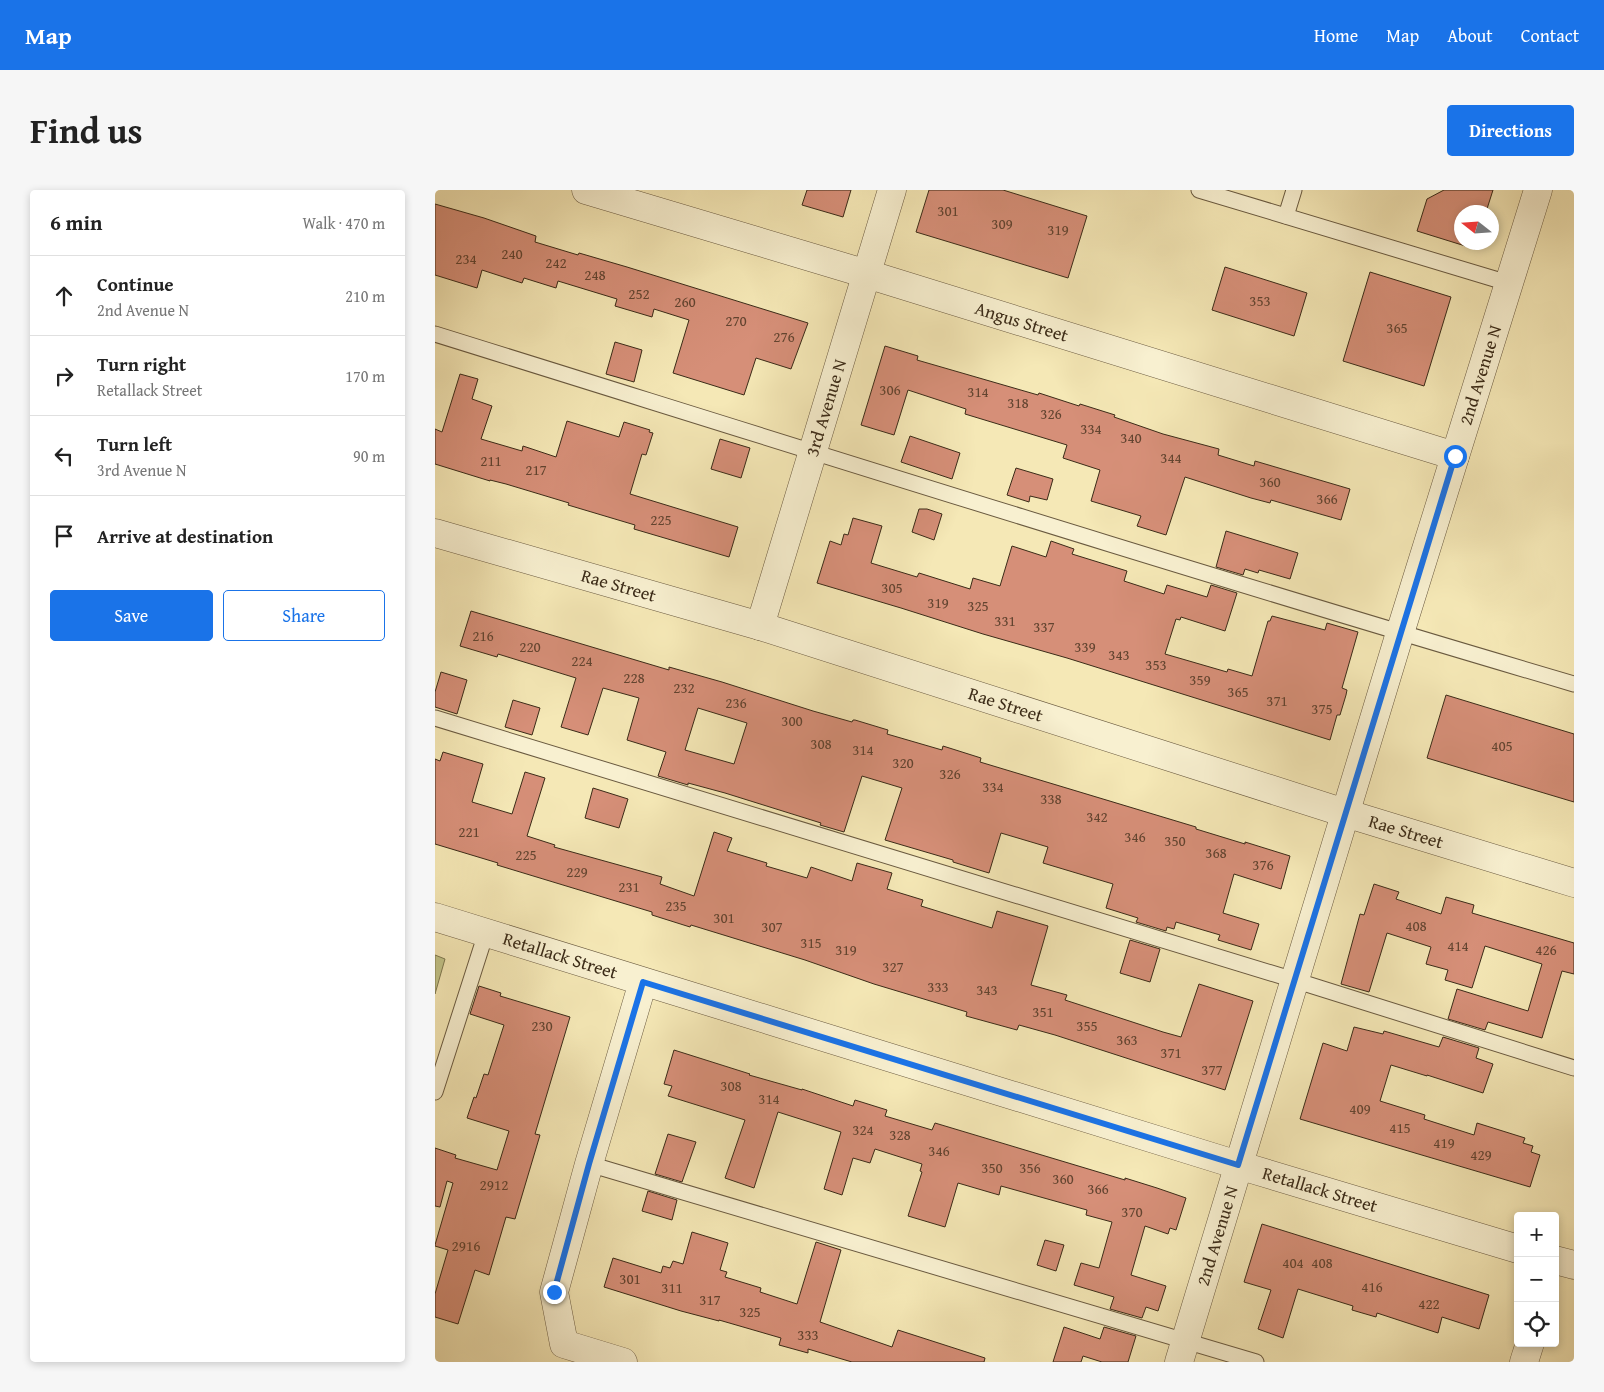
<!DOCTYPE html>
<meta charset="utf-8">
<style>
:root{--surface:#fff;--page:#f6f6f6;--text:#222;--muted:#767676;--line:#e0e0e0;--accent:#1a73e8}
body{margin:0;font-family:"Gentium Book Plus",serif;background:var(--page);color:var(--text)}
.controls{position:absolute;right:15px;bottom:15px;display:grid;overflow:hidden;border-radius:5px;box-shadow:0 2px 8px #0003}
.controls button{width:45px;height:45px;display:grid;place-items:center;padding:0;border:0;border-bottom:1px solid var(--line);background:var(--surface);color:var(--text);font:25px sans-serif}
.compass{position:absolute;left:1019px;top:15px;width:45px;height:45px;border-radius:50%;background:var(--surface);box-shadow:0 2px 8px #0003;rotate:287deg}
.stop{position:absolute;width:15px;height:15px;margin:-11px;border:4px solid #1a73e8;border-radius:50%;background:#fff}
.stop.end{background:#1a73e8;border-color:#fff;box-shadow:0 1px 5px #0008}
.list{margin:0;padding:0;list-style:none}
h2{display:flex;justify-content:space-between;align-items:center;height:65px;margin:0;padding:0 20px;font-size:21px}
h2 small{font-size:16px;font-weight:400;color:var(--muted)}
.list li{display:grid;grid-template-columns:32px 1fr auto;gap:15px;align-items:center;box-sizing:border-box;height:80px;padding:0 20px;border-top:1px solid var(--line)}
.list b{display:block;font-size:19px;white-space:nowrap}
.list p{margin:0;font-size:16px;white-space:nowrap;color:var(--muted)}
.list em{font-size:16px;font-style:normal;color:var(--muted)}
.actions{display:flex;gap:10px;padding:15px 20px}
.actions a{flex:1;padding:11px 0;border:1px solid var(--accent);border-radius:5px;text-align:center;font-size:18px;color:var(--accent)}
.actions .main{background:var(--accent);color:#fff}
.icon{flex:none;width:28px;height:28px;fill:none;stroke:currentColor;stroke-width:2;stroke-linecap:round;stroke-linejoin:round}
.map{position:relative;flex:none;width:1139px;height:1172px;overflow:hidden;border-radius:5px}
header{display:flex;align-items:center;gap:30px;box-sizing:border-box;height:70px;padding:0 25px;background:var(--accent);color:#fff}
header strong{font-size:24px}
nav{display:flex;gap:28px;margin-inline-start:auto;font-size:18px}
.intro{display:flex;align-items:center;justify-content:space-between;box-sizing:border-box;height:120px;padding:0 30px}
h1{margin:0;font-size:35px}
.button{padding:12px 22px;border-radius:5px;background:var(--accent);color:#fff;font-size:18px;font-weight:700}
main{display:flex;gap:30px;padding:0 30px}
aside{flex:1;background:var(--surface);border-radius:5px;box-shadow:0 2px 8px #0003}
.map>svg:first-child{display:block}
</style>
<header>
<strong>Map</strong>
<nav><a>Home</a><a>Map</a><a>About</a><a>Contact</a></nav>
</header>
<div class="intro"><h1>Find us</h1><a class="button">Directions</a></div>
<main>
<aside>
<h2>6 min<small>Walk · 470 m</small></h2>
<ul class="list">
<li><svg class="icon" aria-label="ahead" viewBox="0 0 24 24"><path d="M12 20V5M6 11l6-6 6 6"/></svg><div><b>Continue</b><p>2nd Avenue N</p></div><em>210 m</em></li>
<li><svg class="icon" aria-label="right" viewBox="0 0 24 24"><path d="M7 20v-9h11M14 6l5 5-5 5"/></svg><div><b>Turn right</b><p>Retallack Street</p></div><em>170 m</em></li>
<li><svg class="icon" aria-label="left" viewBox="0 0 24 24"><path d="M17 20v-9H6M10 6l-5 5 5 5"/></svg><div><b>Turn left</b><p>3rd Avenue N</p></div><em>90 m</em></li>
<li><svg class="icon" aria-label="arrive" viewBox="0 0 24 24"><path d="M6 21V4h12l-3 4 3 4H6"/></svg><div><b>Arrive at destination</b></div></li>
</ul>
<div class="actions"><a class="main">Save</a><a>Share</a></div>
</aside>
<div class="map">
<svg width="1139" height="1172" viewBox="0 0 1139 1172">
<rect width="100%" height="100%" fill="#f5e8b6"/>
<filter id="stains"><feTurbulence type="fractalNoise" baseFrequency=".004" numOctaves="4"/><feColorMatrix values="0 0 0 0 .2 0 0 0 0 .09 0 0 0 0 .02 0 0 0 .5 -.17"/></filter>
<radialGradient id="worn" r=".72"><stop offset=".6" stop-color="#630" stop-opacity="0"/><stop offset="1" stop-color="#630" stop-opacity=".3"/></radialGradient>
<polygon fill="#c2c489" stroke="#7e7850" points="0,765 10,769 0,804"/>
<g fill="#d68f78" stroke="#3b2b18" fill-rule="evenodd">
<polygon points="372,0 416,0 408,27 367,15"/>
<polygon points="494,0 568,0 652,26 633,88 481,42"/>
<polygon points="1009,0 1058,0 1051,22 1026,22 1026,52 1042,52 1040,59 982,41 992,9"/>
<polygon points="0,14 49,28 101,46 100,52 143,65 144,63 192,77 373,133 356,179 321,168 309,205 238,183 254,130 219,119 217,127 180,116 182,109 123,91 121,98 89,88 87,93 47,80 42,98 0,85"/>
<polygon points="790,77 872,103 859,146 777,120"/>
<polygon points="935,82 1016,107 989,196 908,171"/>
<polygon points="180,152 207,160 199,192 171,184"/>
<polygon points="450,156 483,166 482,170 603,205 604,203 644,216 645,214 680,225 679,227 728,244 784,259 783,265 819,276 820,271 915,299 906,330 836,310 835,313 816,308 750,287 731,345 702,336 706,326 656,311 665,280 628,268 632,255 530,224 531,219 473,200 459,245 426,235"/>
<polygon points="25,184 43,189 37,209 57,216 46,249 87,261 88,256 121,267 132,231 184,247 189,232 215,240 214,242 218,243 211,265 207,264 195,304 303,337 294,367 199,339 200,335 133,315 134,313 71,294 55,290 55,291 0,274 0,239 7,242"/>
<polygon points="475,246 525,263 517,289 466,272"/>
<polygon points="285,249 315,258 306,288 276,279"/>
<polygon points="581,278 618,289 612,310 595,306 594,312 572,305"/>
<polygon points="484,319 492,319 507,324 499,350 477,342"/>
<polygon points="418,328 447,336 436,373 482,387 484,383 535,399 538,388 565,396 577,356 611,367 616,351 639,359 637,364 692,381 689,391 729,404 732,395 772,407 776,395 802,403 790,441 746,427 745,430 741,429 730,464 792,482 793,479 817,486 833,431 835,431 837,426 890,440 892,433 923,442 907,498 912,500 911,505 905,525 902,525 895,550 632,468 548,444 466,418 382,393 395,351 406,355 409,344 413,345"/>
<polygon points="791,341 863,363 855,389 824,380 823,383 810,379 808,385 781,377"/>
<path d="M 36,421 L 234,480 L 234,477 L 287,492 L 378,521 L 417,532 L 418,530 L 420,530 L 453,540 L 452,544 L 507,560 L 508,556 L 546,568 L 545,572 L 761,637 L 761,639 L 810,654 L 810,652 L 855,666 L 846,699 L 799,684 L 788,723 L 824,734 L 816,760 L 783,750 L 785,745 L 741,732 L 739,739 L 732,737 L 731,741 L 701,732 L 703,728 L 671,718 L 678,694 L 608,673 L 613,657 L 566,643 L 554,683 L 518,672 L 518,670 L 450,650 L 467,598 L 427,586 L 409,642 L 385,635 L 386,633 L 290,603 L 253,593 L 253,595 L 223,586 L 231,562 L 192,550 L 204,508 L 168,498 L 153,545 L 126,537 L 141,488 L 63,464 L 62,467 L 25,456 ZM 263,518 L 312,533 L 299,574 L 250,560 Z"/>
<polygon points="6,482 32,490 22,524 0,517 0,502"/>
<polygon points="1011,505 1139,544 1139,612 992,568"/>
<polygon points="78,510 105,518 97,545 70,537"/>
<polygon points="8,562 48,574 37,612 77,624 90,582 110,588 92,646 120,655 119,657 227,687 225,694 259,706 279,642 297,648 292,661 332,673 331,676 372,688 376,677 417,691 422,673 457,683 452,699 488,710 486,716 557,738 562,721 613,736 596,795 632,805 630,810 728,842 746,847 764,794 818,811 790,900 620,845 584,835 582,840 531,826 532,822 439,794 370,770 256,735 255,737 217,725 217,722 62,675 63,673 0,654 0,569 5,571"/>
<polygon points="158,598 193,609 184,638 150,628"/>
<polygon points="939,694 964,702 961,709 1006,724 1011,707 1039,715 1037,723 1139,753 1139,784 1127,781 1107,848 1053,832 1050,840 1013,829 1022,799 1093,821 1107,774 1050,756 1037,798 1010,790 1013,780 991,774 996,757 952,743 934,802 906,794 925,724 929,725"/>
<polygon points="695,750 725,759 715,792 685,783"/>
<polygon points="44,796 66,803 65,806 135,827 100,944 105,945 80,1029 71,1027 54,1085 40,1080 23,1134 0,1127 0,1104 13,1060 0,1056 0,1055 18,993 12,991 5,1017 0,1016 0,958 21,965 20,968 62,980 74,941 32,928 39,907 41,908 49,884 53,885 69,835 35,824"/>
<polygon points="919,837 948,844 949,841 1004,857 1008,847 1044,858 1041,868 1058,874 1048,903 992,885 992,886 956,875 945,911 990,925 989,929 1039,945 1042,933 1090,948 1088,953 1098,956 1096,962 1105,965 1095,997 865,929 888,853 912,861"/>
<polygon points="239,860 315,884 314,885 367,900 367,899 418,916 420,910 452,920 450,926 497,940 500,933 690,990 690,988 722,998 751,1008 741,1040 735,1038 733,1044 710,1036 696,1085 731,1096 723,1121 711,1117 707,1128 675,1119 679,1107 639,1095 646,1073 664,1078 677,1032 651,1025 652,1020 566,996 564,1005 523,993 510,1037 473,1026 487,982 485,981 487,974 440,959 435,973 418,968 407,1005 389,999 406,942 343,922 319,998 290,988 310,930 233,906 237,896 229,894"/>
<polygon points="233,944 261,952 247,992 220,984"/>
<polygon points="213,1001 242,1010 237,1030 207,1021"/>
<polygon points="827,1034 1054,1105 1044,1139 1007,1127 1003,1143 942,1123 941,1127 917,1120 918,1116 863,1099 848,1148 823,1139 836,1100 809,1092"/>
<polygon points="257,1042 293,1053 285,1080 292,1082 290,1087 326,1098 325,1102 362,1114 381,1052 406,1060 385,1132 457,1157 463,1140 550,1168 549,1172 417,1172 373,1159 373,1163 344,1155 346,1148 284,1130 284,1131 246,1121 169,1097 178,1068 226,1083 228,1076 235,1078 238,1071 248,1074"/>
<polygon points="610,1050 629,1055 621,1081 602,1075"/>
<polygon points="629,1137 665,1149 669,1137 701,1146 693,1172 667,1172 648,1166 646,1172 618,1172"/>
</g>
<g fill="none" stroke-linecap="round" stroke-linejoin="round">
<g stroke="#6a5a40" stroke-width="17">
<g id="lane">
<polyline points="764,0 1073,93"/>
<polyline points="851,26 859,0"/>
<path d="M 0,144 C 379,262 758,382 1139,494"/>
<polyline points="0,528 859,790 1139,878"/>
<polyline points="0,902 51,743"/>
<polyline points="154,974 821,1172"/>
</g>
</g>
<g stroke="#6a5a40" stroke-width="29">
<g id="street">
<path id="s1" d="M 151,0 L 432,84 L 1020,266"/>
<path id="s2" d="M 0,343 L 325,436 L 910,623 L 1139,693"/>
<path id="s3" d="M 325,436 L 457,0"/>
<path id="s4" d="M 0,727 L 803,975 L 1083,1059"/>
<polyline points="1120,1070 1139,1075"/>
<polyline points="188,1172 129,1154 119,1102 154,974 208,792"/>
<path id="s5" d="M 744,1172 L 965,443 L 1103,0"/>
<polyline points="1089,1172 1095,1153"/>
</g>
</g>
<use href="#lane" stroke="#f8f0d0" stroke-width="15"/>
<use href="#street" stroke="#f8f0d0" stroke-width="28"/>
</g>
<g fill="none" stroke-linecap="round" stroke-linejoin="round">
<polyline stroke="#1a73e8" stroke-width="6" points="119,1102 154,974 208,792 803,975 1020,266"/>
</g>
<g text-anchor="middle" stroke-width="4" stroke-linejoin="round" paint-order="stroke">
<g font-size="15" fill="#624430">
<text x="513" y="26">301</text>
<text x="567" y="39">309</text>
<text x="623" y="45">319</text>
<text x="77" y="69">240</text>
<text x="31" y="74">234</text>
<text x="121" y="78">242</text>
<text x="160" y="90">248</text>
<text x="204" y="109">252</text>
<text x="825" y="116">353</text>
<text x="250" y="117">260</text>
<text x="301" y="136">270</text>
<text x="962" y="143">365</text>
<text x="349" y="152">276</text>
<text x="455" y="205">306</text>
<text x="543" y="207">314</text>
<text x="583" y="218">318</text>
<text x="616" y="229">326</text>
<text x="656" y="244">334</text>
<text x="696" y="253">340</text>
<text x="736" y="273">344</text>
<text x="56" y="276">211</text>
<text x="101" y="285">217</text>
<text x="835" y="297">360</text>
<text x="892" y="314">366</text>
<text x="226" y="335">225</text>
<text x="457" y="403">305</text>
<text x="503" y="418">319</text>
<text x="543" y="421">325</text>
<text x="570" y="436">331</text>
<text x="609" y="442">337</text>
<text x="48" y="451">216</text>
<text x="95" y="462">220</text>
<text x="650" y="462">339</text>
<text x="684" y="470">343</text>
<text x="147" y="476">224</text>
<text x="721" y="480">353</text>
<text x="199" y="493">228</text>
<text x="765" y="495">359</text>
<text x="249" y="503">232</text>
<text x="803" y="507">365</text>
<text x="842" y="516">371</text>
<text x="301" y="518">236</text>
<text x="887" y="524">375</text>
<text x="357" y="536">300</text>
<text x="386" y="559">308</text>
<text x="1067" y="561">405</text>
<text x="428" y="565">314</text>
<text x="468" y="578">320</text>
<text x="515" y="589">326</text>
<text x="558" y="602">334</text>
<text x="616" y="614">338</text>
<text x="662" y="632">342</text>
<text x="34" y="647">221</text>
<text x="700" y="652">346</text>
<text x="740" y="656">350</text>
<text x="781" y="668">368</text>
<text x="91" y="670">225</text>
<text x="828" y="680">376</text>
<text x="142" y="687">229</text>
<text x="194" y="702">231</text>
<text x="241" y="721">235</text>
<text x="289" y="733">301</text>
<text x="981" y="741">408</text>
<text x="337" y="742">307</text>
<text x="376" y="758">315</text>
<text x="1023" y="761">414</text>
<text x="411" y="765">319</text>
<text x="1111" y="765">426</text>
<text x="458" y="782">327</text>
<text x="503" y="802">333</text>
<text x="552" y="805">343</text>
<text x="608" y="827">351</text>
<text x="107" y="841">230</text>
<text x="652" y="841">355</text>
<text x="692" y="855">363</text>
<text x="736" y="868">371</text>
<text x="777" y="885">377</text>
<text x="296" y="901">308</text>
<text x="334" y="914">314</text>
<text x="925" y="924">409</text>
<text x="965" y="943">415</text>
<text x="428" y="945">324</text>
<text x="465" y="950">328</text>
<text x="1009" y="958">419</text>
<text x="504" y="966">346</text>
<text x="1046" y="970">429</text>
<text x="557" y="983">350</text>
<text x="595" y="983">356</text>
<text x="628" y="994">360</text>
<text x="59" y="1000">2912</text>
<text x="663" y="1004">366</text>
<text x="697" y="1027">370</text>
<text x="31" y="1061">2916</text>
<text x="858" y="1078">404</text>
<text x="887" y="1078">408</text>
<text x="195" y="1094">301</text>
<text x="937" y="1102">416</text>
<text x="237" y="1103">311</text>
<text x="275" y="1115">317</text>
<text x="994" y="1119">422</text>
<text x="315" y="1127">325</text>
<text x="373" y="1150">333</text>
</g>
<g font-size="18" fill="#3b2b18" stroke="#f8f0d0">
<text dy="6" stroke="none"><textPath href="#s1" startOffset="455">Angus Street</textPath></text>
<text dy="6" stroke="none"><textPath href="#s5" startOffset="1032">2nd Avenue N</textPath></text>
<text dy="6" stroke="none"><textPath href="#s3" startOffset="228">3rd Avenue N</textPath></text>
<text dy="6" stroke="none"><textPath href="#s2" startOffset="191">Rae Street</textPath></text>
<text dy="6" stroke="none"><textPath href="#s2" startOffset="596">Rae Street</textPath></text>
<text dy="6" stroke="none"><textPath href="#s2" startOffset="1016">Rae Street</textPath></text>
<text dy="6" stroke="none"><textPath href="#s4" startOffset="131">Retallack Street</textPath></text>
<text dy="6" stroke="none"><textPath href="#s4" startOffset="926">Retallack Street</textPath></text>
<text dy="6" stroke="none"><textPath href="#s5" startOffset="132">2nd Avenue N</textPath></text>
</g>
</g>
<rect width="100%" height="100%" filter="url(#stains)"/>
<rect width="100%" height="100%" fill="url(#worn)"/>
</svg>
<div class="controls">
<button>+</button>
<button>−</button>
<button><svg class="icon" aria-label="locate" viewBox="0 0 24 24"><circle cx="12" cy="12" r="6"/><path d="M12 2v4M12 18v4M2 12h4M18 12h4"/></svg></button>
</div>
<svg class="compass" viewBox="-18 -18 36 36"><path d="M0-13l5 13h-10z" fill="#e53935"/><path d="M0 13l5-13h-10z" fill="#767676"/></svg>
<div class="stop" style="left:1020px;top:266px"></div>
<div class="stop end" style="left:119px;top:1102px"></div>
</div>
</main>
